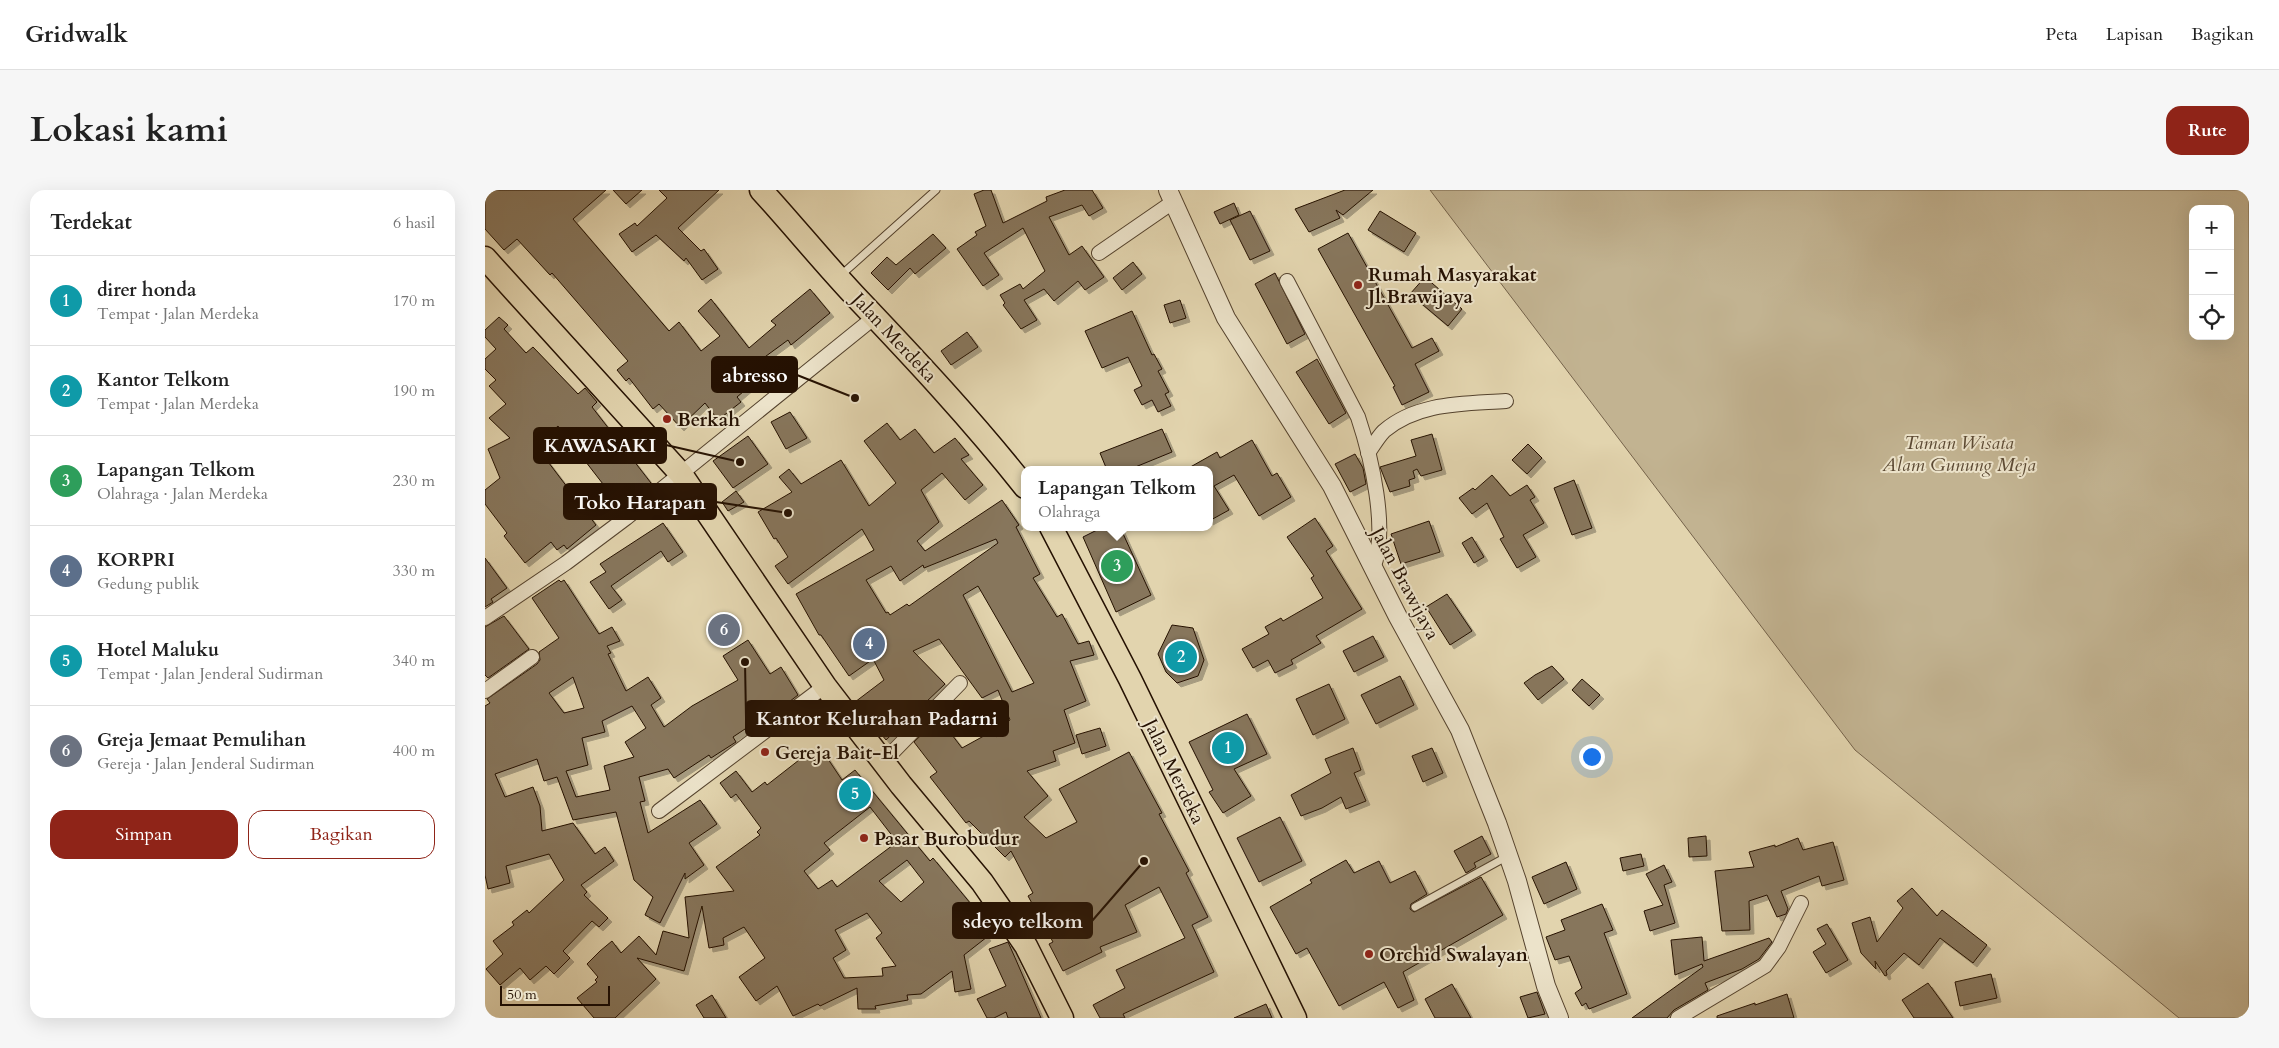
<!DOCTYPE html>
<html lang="id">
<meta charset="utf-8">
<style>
:root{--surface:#fff;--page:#f6f6f6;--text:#222;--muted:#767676;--line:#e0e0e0;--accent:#8f2418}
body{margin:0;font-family:Cardo,serif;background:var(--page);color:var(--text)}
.controls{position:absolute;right:15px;top:15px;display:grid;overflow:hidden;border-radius:10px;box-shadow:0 5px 20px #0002}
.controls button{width:45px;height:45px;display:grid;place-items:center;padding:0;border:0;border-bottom:1px solid var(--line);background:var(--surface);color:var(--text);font:25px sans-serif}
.scale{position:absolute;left:15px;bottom:12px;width:110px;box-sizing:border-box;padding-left:5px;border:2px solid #251102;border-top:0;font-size:14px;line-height:18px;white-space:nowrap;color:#251102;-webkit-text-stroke:4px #ece3ca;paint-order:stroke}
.you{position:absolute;left:1106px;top:566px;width:18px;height:18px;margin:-12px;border:4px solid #fff;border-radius:50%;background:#1a73e8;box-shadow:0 0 0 8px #1a73e833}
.badge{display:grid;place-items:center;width:32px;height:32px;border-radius:50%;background:var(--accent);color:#fff;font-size:16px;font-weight:700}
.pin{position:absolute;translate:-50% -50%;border:2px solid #fff;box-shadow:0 1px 5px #0006}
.popup{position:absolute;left:536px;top:276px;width:192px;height:65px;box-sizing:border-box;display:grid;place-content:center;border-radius:10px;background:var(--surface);filter:drop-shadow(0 1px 4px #0005);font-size:16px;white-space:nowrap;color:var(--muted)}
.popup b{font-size:19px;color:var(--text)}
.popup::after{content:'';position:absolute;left:50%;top:100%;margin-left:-10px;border:10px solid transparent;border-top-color:var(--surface)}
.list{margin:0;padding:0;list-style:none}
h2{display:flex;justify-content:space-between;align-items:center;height:65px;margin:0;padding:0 20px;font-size:21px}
h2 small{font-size:16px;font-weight:400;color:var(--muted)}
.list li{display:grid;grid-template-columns:32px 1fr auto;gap:15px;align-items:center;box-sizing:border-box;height:90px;padding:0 20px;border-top:1px solid var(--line)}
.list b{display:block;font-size:19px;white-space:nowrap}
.list p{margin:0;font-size:16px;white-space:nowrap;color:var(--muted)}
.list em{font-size:16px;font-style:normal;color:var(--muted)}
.actions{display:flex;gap:10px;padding:15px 20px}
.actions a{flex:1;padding:11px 0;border:1px solid var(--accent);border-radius:15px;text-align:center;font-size:18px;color:var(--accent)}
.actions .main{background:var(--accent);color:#fff}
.icon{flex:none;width:28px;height:28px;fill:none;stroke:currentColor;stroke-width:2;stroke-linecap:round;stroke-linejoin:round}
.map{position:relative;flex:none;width:1764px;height:828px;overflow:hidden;border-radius:15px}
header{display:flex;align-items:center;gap:30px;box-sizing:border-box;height:70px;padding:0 25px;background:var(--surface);border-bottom:1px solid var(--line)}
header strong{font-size:24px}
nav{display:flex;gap:28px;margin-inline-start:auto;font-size:18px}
.intro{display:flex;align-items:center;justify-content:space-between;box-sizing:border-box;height:120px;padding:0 30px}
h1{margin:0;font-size:35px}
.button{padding:12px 22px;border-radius:15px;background:var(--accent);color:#fff;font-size:18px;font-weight:700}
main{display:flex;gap:30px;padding:0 30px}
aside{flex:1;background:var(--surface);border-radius:15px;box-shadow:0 5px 20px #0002}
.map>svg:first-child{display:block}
</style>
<header>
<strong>Gridwalk</strong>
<nav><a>Peta</a><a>Lapisan</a><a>Bagikan</a></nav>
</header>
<div class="intro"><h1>Lokasi kami</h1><a class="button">Rute</a></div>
<main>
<aside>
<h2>Terdekat<small>6 hasil</small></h2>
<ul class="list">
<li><span class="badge" style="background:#0f9aa8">1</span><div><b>direr honda</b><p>Tempat · Jalan Merdeka</p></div><em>170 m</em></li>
<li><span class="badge" style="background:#0f9aa8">2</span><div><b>Kantor Telkom</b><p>Tempat · Jalan Merdeka</p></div><em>190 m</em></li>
<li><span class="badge" style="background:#2e9e5b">3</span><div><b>Lapangan Telkom</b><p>Olahraga · Jalan Merdeka</p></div><em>230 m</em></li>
<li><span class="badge" style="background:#5c6f8a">4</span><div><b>KORPRI</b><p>Gedung publik</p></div><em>330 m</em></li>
<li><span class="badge" style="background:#0f9aa8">5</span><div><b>Hotel Maluku</b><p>Tempat · Jalan Jenderal Sudirman</p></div><em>340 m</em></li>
<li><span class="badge" style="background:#6b7280">6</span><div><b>Greja Jemaat Pemulihan</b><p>Gereja · Jalan Jenderal Sudirman</p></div><em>400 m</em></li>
</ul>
<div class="actions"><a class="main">Simpan</a><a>Bagikan</a></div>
</aside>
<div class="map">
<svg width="1764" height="828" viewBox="0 0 1764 828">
<defs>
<filter id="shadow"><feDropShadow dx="4" dy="4" stdDeviation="0" flood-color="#0004"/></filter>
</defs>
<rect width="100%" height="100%" fill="#e2d4ae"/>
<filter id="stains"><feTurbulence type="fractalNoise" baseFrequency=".004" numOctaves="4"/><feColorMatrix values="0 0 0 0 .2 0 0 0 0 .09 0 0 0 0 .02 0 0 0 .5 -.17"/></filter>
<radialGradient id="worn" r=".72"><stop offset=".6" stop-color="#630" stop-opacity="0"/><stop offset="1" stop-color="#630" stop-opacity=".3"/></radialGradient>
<path fill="#c2b391" stroke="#74624a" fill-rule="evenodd" d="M 945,0 L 1764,0 L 1764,828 L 1694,828 L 1370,560 ZM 1708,19 L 1745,19 L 1745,146 L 1708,146 Z"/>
<g fill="#87765b" stroke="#251102" fill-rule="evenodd" filter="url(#shadow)">
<polygon points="0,0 121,0 88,29 184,141 194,132 216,161 235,146 213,121 226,109 264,158 291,135 286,131 325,99 345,123 306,155 303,150 277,169 285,179 252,207 256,212 233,230 220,213 195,237 174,214 168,219 144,188 141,191 132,180 143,171 67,83 65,85 32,49 19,60 0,39"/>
<polygon points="128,0 157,0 141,14"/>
<polygon points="174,0 234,0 193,38 216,61 219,59 233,79 217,90 201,68 199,71 171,45 147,62 134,44 150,33 152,36 182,8"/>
<polygon points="499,0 506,0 518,33 562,11 561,7 580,0 607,0 618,18 604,26 597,15 564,27 584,65 597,56 619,87 600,100 593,91 569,111 559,99 539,110 552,130 536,139 518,115 520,113 515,105 535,94 538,99 560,81 538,38 499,63 514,85 498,96 472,59 492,45 490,42 501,36 489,4"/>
<polygon points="860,0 888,0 858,25 851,20 855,28 824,42 810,19"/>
<polygon points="749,13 754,25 735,34 729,22"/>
<polygon points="765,21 785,61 765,70 745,30"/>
<polygon points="895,21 931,43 919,62 883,40"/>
<polygon points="863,43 927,158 947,148 954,161 930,174 944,202 917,215 908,197 910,196 833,59"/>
<polygon points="448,44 461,58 430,84 425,78 403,100 386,83 402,67 411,75"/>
<polygon points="648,72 657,84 637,100 628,88"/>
<polygon points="790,83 820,144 802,154 770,94"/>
<polygon points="940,87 977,119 963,136 925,104"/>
<polygon points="695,110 701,128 685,133 679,115"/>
<polygon points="647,121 667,165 669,164 677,179 673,181 684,202 680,204 686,216 673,222 667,210 657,215 649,200 657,196 643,167 617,178 600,141"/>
<polygon points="14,127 23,135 19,139 41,163 48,157 93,204 100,198 112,212 107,217 166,293 135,316 73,236 51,256 111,335 82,359 79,355 72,360 66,352 40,373 19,346 22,343 0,314 0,300 15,288 3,259 25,248 4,228 21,214 4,196 11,190 0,179 0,169 11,159 0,147 0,140"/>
<polygon points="482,142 493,157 466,175 456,161"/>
<polygon points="832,169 861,223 844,234 811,182"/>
<polygon points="305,222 322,248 301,259 286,232"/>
<path d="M 402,233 L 415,250 L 430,239 L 449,263 L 470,248 L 484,265 L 476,269 L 498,295 L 480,310 L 457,283 L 436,300 L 454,332 L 432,351 L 440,361 L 517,310 L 534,335 L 531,337 L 555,384 L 548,388 L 572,427 L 577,424 L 593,454 L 604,451 L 609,465 L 585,471 L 601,511 L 579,520 L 590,553 L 568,561 L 571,571 L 542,581 L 563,606 L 539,627 L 561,648 L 592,632 L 574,599 L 644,562 L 677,623 L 674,624 L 704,681 L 701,683 L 723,727 L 707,735 L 729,782 L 638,824 L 640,828 L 615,828 L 608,815 L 640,798 L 631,780 L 700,748 L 674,697 L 640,715 L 652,742 L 615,757 L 617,762 L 578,781 L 564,754 L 568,752 L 543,706 L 548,703 L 526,661 L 520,667 L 484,631 L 481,633 L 445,587 L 452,582 L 429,552 L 454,528 L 477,558 L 506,542 L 511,547 L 519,540 L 516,536 L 525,530 L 513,500 L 497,508 L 454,449 L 428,461 L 460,494 L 401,550 L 370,512 L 399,490 L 388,469 L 364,486 L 336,445 L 334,445 L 311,404 L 389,360 L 377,339 L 303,394 L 290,376 L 303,367 L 291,348 L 289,349 L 273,322 L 307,302 L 294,287 L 304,279 L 316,294 L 356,270 L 384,316 L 411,293 L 379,251 ZM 511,349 L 513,353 L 424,416 L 422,414 L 405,425 L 403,422 L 401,423 L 381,390 L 406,376 L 415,391 L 438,375 L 439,378 ZM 493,396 L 549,493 L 527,502 L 478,405 Z"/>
<polygon points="677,239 687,262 643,280 622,280 615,263"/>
<polygon points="947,244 957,280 936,286 932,279 928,281 930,288 924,290 925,296 905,302 895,277 931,266 926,250"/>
<polygon points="263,246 283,274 248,298 228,271"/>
<polygon points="767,250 787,286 792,283 806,307 774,326 749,285 729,296 744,320 724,331 724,280 700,280 732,262 735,268"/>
<polygon points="1043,254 1057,268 1042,284 1027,270"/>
<polygon points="870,264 878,278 881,294 865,302 850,274"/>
<polygon points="1007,285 1025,306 1042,295 1050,307 1045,310 1059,333 1038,345 1051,367 1032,378 1015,349 1019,347 1002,313 987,324 974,308 988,298 990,300"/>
<polygon points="1089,290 1107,338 1087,345 1069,298"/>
<polygon points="251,301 259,312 243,321 237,312"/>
<polygon points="830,328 848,356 841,361 877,419 831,446 836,453 806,470 808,474 790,483 783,470 768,478 757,459 784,444 780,437 796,428 798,431 838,408 826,388 829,386 802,347"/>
<polygon points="944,331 955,362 916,374 906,344"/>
<polygon points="178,333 198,362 183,372 176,361 126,396 137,410 124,419 105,392 121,382 115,374"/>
<polygon points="618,337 635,337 666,405 631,422 598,347"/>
<polygon points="987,347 999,367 989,373 977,353"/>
<polygon points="0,368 22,398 6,409 8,412 0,417"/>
<path d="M 74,390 L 76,392 L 79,390 L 114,444 L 127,437 L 135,451 L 122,456 L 126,463 L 123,464 L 141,501 L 163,487 L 176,508 L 166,515 L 179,537 L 207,516 L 253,490 L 238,466 L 263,450 L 285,484 L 296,477 L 313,505 L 283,528 L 271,536 L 269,533 L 248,547 L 251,552 L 226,568 L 224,565 L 189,588 L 183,579 L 154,587 L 160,611 L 155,612 L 163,643 L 215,610 L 232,634 L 204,653 L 219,675 L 200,689 L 200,683 L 175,733 L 160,725 L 168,707 L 149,690 L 131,622 L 88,630 L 72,587 L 59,591 L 52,569 L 10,584 L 20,607 L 48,597 L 55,616 L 57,641 L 88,633 L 110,664 L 120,657 L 129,671 L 96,695 L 102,702 L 99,705 L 123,728 L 114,737 L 107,731 L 78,761 L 85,768 L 69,784 L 61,776 L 45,790 L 35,778 L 15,795 L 1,779 L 18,764 L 8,751 L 29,735 L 27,732 L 42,720 L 44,723 L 79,690 L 64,664 L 21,676 L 25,693 L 3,699 L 0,685 L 0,516 L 5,513 L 2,509 L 52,474 L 55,470 L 54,462 L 74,448 L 47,408 ZM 88,487 L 99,518 L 79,523 L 64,503 ZM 147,516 L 161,538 L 140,552 L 149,567 L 119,576 L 125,600 L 91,607 L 81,581 L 103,575 L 97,548 L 120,542 L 117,531 Z"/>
<polygon points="962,404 987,441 965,455 941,417"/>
<polygon points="19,426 44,459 3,488 0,485 0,437"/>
<polygon points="687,435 708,438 719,470 713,486 692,493 681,482 673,464"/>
<polygon points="888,446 899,467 869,482 858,461"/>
<polygon points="1067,476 1079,489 1053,510 1039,493 1050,485"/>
<polygon points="915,486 929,515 891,534 876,505"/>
<polygon points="1097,489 1115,505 1104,516 1087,500"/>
<polygon points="844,494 860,529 828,545 811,509"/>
<polygon points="762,524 782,564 749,579 766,606 738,623 724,602 728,600 704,552"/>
<polygon points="615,538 621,556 597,564 591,545"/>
<polygon points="868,558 876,580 869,583 881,611 861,619 856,607 837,618 816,626 806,605 846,583 840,569"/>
<polygon points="947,558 958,583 938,592 927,566"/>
<path d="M 323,563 L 329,571 L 339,563 L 357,590 L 370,580 L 445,671 L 448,668 L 486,714 L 480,719 L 502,747 L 479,765 L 486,799 L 470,802 L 467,781 L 436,804 L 422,805 L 423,810 L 390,816 L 391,819 L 373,819 L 372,798 L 335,816 L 333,814 L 308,826 L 292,796 L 271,811 L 254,787 L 280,768 L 259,737 L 238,748 L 239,755 L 224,758 L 217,716 L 199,781 L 152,768 L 171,789 L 130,828 L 109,828 L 92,808 L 112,792 L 110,790 L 113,787 L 102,774 L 115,761 L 127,751 L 136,763 L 154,746 L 171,765 L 178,741 L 204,748 L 200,707 L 249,701 L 231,677 L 275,645 L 272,642 L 276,638 L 251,604 L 246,608 L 235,593 L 251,581 L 267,602 L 280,592 L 282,595 ZM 385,617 L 412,652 L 352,697 L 347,690 L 333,699 L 319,681 L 345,660 L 339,653 ZM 422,670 L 439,692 L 416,712 L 394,691 ZM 382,723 L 397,743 L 391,748 L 411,776 L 397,778 L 398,786 L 359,788 L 348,768 L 361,760 L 350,740 Z"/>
<polygon points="795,627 817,671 774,692 752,648"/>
<polygon points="997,646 1006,664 989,673 991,677 981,683 969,661"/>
<polygon points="1221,646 1222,666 1204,667 1203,648"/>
<polygon points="1313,648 1318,660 1348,652 1359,690 1337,696 1334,686 1296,701 1303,719 1301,724 1292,727 1282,705 1264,711 1265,740 1237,741 1230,681 1269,677 1264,662 1290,655 1290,657"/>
<polygon points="1156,664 1159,676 1138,681 1135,668"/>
<polygon points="861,670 869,683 894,671 905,693 930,681 942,704 926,714 925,719 929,722 996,687 1018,725 918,782 929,810 913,818 899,792 854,816 822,758 811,764 785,717 827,693 825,690"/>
<polygon points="1081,672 1092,699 1059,714 1047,687"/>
<polygon points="1179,675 1187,692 1179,695 1190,733 1165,741 1159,721 1178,715 1161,684"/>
<polygon points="1427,698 1452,726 1457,720 1502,755 1488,773 1455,748 1434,775 1419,763 1401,781 1402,785 1400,786 1390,771 1391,779 1376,763 1367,733 1385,727 1392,752 1418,718 1412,711"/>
<polygon points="1117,714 1128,740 1119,743 1142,804 1104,819 1101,813 1097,816 1090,803 1097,798 1084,766 1070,770 1061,747 1080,740 1076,730"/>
<polygon points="1342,734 1363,770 1341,783 1328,762 1341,754 1332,739"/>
<polygon points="1217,747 1219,771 1284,748 1287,752 1274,769 1257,779 1220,793 1223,800 1189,820 1182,828 1147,828 1218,777 1217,774 1190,785 1186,750"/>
<polygon points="523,752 531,770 556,828 523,828 521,822 509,828 502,828 492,809 521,796 504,759"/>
<polygon points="1506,784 1512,808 1475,816 1470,792"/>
<polygon points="1443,793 1457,812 1468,828 1429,828 1417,810"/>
<polygon points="967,794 986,828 950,828 940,809"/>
<polygon points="1052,802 1060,824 1043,828 1035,807"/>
<polygon points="1302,804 1309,828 1232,828 1232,826 1270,813 1270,815"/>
<polygon points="227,805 241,828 219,828 211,815"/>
<polygon points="781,814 787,828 749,828"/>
</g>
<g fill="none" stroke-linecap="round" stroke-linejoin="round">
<g stroke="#54422d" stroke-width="9">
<g id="service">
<polyline points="355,86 451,0"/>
<polyline points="930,717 1023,666"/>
</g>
</g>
<g stroke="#54422d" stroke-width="16">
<g id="minor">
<polyline points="614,63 688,12"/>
<path d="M 802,91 L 873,227 C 886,266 904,341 888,378"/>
<path d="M 883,263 C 888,256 893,247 899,241 C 933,212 979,214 1021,211"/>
<polyline points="0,428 81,373 141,328 391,126"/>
<polyline points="0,501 47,467"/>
<polyline points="398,572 475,493"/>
<polyline points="174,621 340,496"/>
<polyline points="1193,828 1280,776 1294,757 1316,713"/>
</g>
</g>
<g stroke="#54422d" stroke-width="20">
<polyline id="tertiary" points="683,0 741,128 847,296 913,427 975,540 1012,633 1032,691 1061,796 1074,828"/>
</g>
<g stroke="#251102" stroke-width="25">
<g id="trunk">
<path d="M 276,0 C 308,35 338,72 370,106 C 429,168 487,230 540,297"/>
<polyline points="0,68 196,284 340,496 416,595 497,692 541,756 577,828"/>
<polyline points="566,337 645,489 810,828"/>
</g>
</g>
<use href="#service" stroke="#ece3ca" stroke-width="7"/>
<use href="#minor" stroke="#ece3ca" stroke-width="14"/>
<use href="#tertiary" stroke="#ece3ca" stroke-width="18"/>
<use href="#trunk" stroke="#e2d4ae" stroke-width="22"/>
</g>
<g fill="#8f2418" stroke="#ece3ca" stroke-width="2">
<circle cx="873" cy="95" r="5"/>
<circle cx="182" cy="229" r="5"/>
<circle cx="280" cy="562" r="5"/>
<circle cx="379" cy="648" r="5"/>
<circle cx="884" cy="764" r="5"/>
</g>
<g text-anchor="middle" stroke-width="4" stroke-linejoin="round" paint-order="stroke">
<g font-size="19" font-weight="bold" fill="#251102" stroke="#ece3ca" text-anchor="start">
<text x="883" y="91">Rumah Masyarakat<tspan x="883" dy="22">Jl.Brawijaya</tspan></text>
<text x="192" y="236">Berkah</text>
<text x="290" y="569">Gereja Bait-El</text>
<text x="389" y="655">Pasar Burobudur</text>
<text x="894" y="771">Orchid Swalayan</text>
</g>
<g font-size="19" fill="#251102" stroke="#ece3ca">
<text transform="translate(410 147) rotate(47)" y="7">Jalan Merdeka</text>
<text transform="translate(921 393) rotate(62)" y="7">Jalan Brawijaya</text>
<text transform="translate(690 581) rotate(64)" y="7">Jalan Merdeka</text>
</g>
<g font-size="19" font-style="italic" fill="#5c4a34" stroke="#ece3ca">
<text x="1474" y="259">Taman Wisata<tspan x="1474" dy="22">Alam Gunung Meja</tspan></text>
</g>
</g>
<path fill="none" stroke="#251102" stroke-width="2" d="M370 208L312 185M255 272L181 255M303 323L231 312M260 472L261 528M659 671L607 731"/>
<g fill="#251102" stroke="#ece3ca" stroke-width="2">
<circle cx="370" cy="208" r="5"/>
<circle cx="255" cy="272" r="5"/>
<circle cx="303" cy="323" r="5"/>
<circle cx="260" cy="472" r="5"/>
<circle cx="659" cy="671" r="5"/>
</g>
<g fill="#251102" stroke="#251102" stroke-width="2">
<rect x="227" y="167" width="85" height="35" rx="5"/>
<rect x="49" y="238" width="132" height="35" rx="5"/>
<rect x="79" y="294" width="152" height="35" rx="5"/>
<rect x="261" y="511" width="262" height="35" rx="5"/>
<rect x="468" y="713" width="139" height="35" rx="5"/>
</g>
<g font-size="20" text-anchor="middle" font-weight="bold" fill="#fff">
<text x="270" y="192">abresso</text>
<text x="115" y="262">KAWASAKI</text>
<text x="155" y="319">Toko Harapan</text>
<text x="392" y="535">Kantor Kelurahan Padarni</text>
<text x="538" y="738">sdeyo telkom</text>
</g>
<rect width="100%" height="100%" filter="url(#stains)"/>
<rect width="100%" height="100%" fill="url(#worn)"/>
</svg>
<div class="controls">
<button>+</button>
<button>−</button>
<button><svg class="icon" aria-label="locate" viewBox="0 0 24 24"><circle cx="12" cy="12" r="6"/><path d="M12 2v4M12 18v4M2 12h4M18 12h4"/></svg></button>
</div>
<div class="scale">50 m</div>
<div class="you"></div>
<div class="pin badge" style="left:743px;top:558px;background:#0f9aa8">1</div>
<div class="pin badge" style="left:696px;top:467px;background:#0f9aa8">2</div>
<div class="pin badge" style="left:632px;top:376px;background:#2e9e5b">3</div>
<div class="popup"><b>Lapangan Telkom</b>Olahraga</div>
<div class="pin badge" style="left:384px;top:454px;background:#5c6f8a">4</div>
<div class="pin badge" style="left:370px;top:604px;background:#0f9aa8">5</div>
<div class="pin badge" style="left:239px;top:440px;background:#6b7280">6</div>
</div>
</main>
